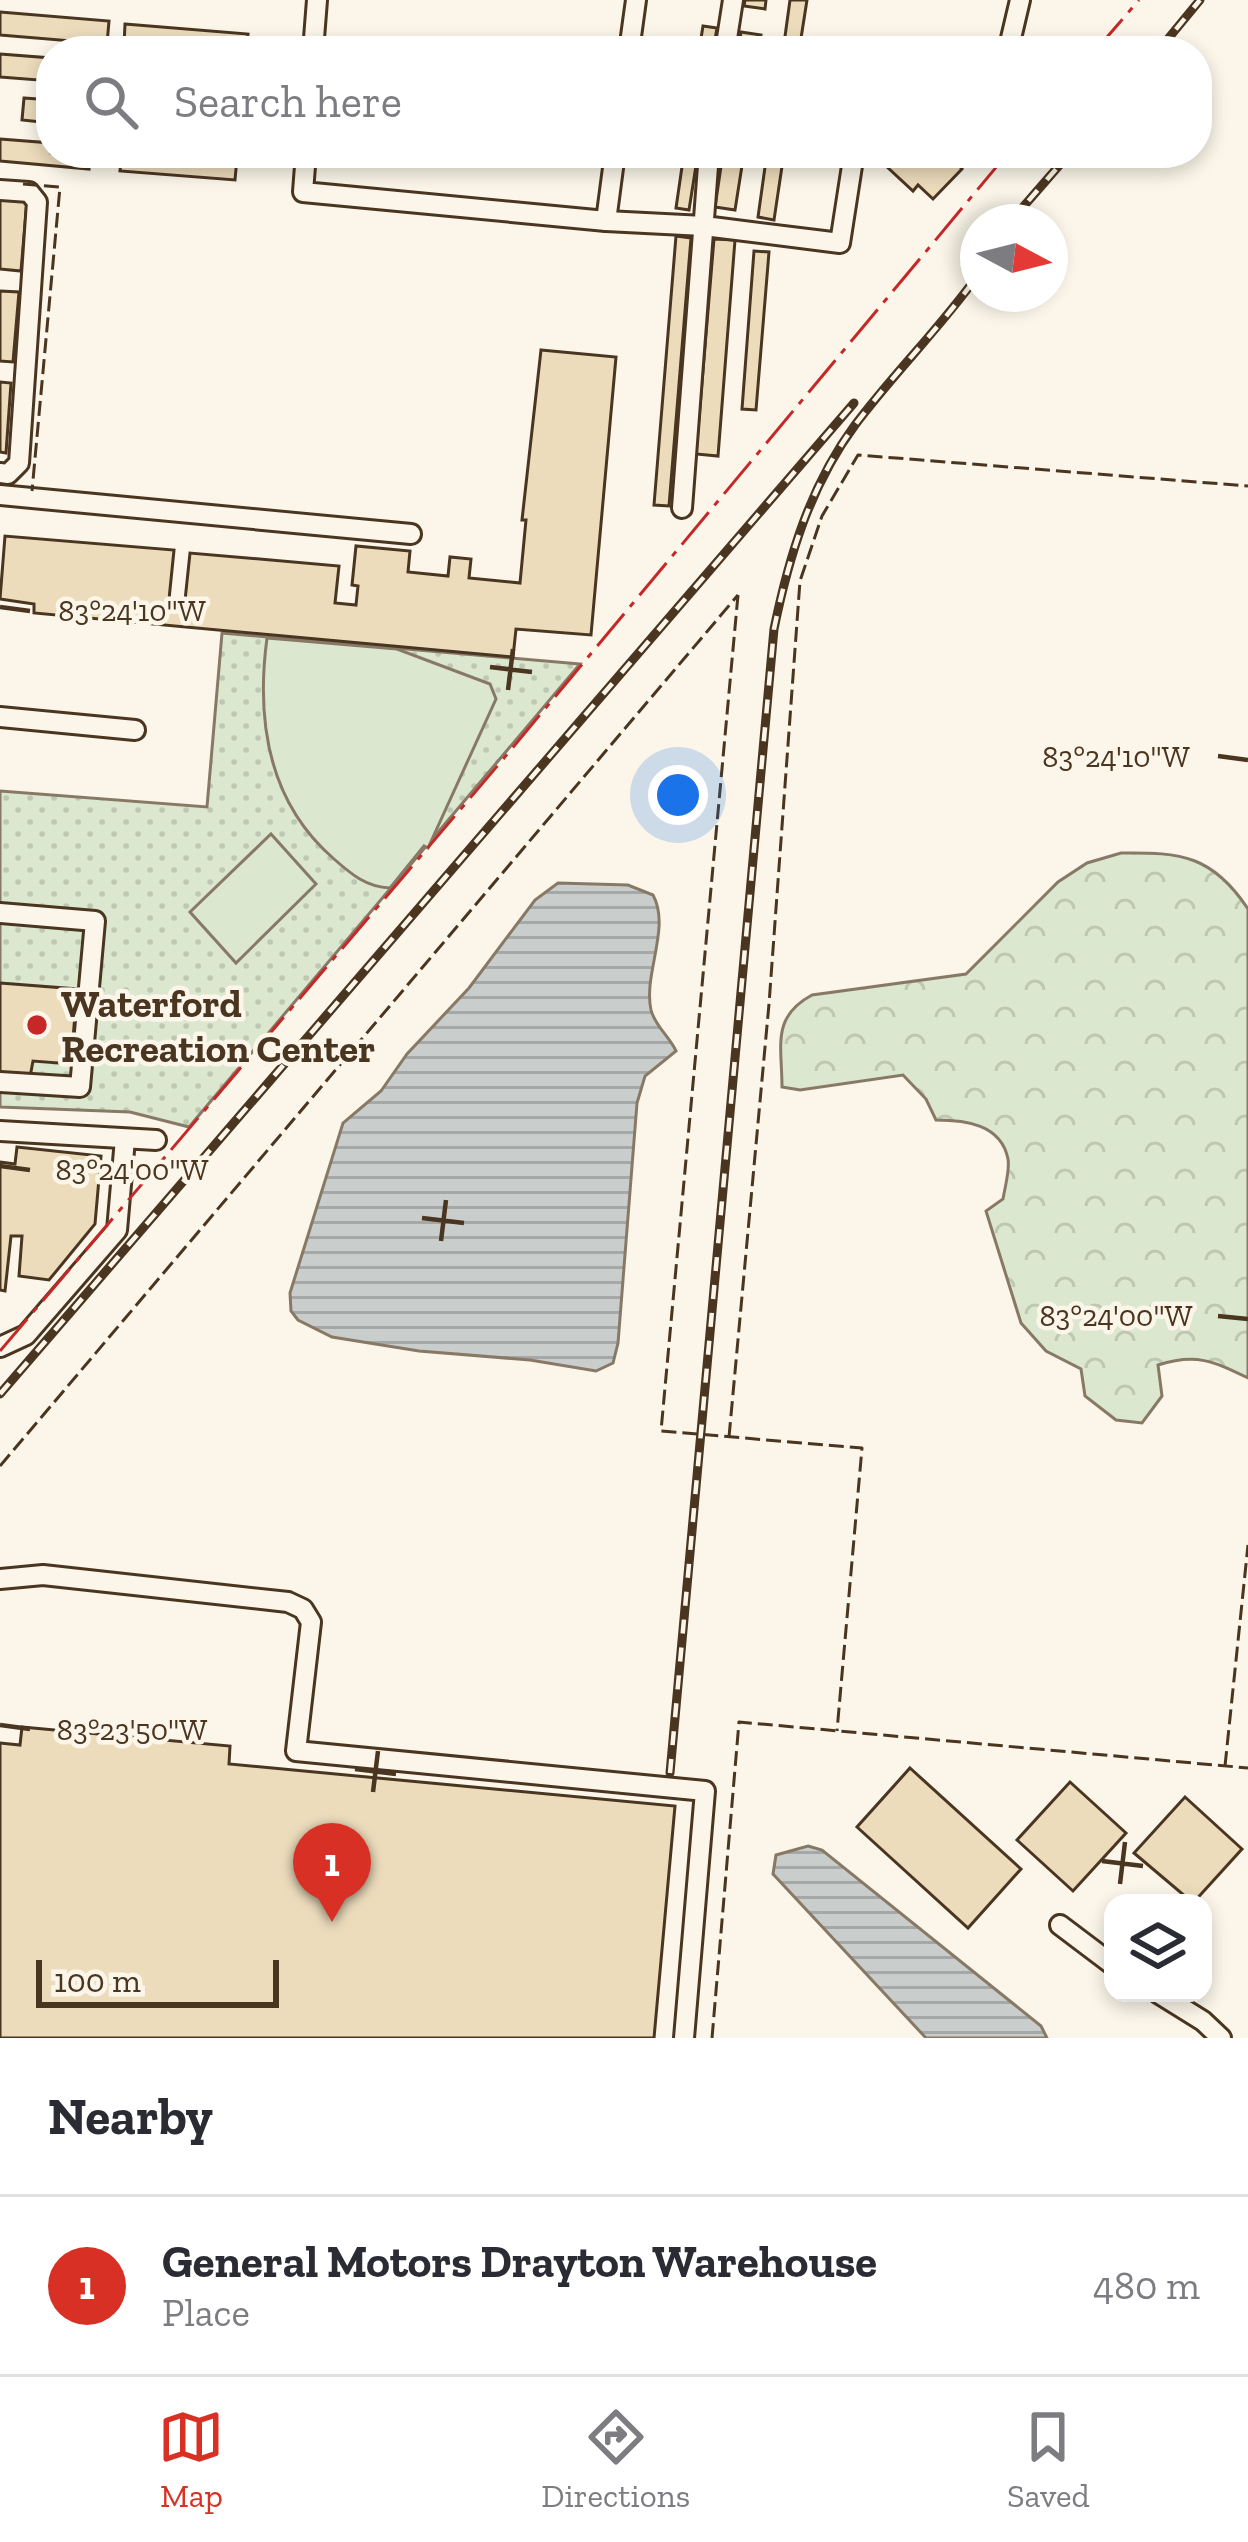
<!DOCTYPE html>
<meta charset="utf-8">
<style>
:root{--surface:#fff;--page:#f7f7f7;--text:#2b2b33;--muted:#7c7c81;--line:#e1e1e2;--accent:#d93025}
body{margin:0;font-family:"Zilla Slab",serif;background:var(--page);color:var(--text)}
.controls{position:absolute;right:36px;bottom:36px;display:grid;overflow:hidden;border-radius:24px;box-shadow:0 6px 18px #0003}
.controls button{width:108px;height:108px;display:grid;place-items:center;padding:0;border:0;border-bottom:3px solid var(--line);background:var(--surface);color:var(--text);font:60px sans-serif}
.compass{position:absolute;left:960px;top:204px;width:108px;height:108px;border-radius:50%;background:var(--surface);box-shadow:0 6px 18px #0003;rotate:97deg}
.scale{position:absolute;left:36px;bottom:30px;width:243px;box-sizing:border-box;padding-left:12px;border:6px solid #4a3520;border-top:0;font-size:33px;line-height:42px;white-space:nowrap;color:#4a3520;-webkit-text-stroke:9px #fbf6e9;paint-order:stroke}
.you{position:absolute;left:678px;top:795px;width:42px;height:42px;margin:-30px;border:9px solid #fff;border-radius:50%;background:#1a73e8;box-shadow:0 0 0 18px #1a73e833}
.badge{display:grid;place-items:center;width:78px;height:78px;border-radius:50%;background:var(--accent);color:#fff;font-size:39px;font-weight:700}
.pin{position:absolute;translate:-50% -99px;filter:drop-shadow(0 3px 6px #0008)}
.pin::after{content:'';position:absolute;top:63px;width:42px;height:36px;background:inherit;clip-path:polygon(0 0,100% 0,50% 100%)}
.list{margin:0;padding:0;list-style:none}
h2{display:flex;justify-content:space-between;align-items:center;height:156px;margin:0;padding:0 48px;font-size:51px}
h2 small{font-size:39px;font-weight:400;color:var(--muted)}
.list li{display:grid;grid-template-columns:78px 1fr auto;gap:36px;align-items:center;box-sizing:border-box;height:180px;padding:0 48px;border-top:3px solid var(--line)}
.list b{display:block;font-size:45px;white-space:nowrap}
.list p{margin:0;font-size:39px;white-space:nowrap;color:var(--muted)}
.list em{font-size:39px;font-style:normal;color:var(--muted)}
.icon{flex:none;width:66px;height:66px;fill:none;stroke:currentColor;stroke-width:2;stroke-linecap:round;stroke-linejoin:round}
.map{position:relative;flex:none;width:1248px;height:2038px;overflow:hidden}
.search{position:absolute;background:var(--surface);box-shadow:0 6px 18px #0003;left:36px;right:36px;top:36px;height:132px;display:flex;align-items:center;gap:30px;box-sizing:border-box;padding:0 42px;border-radius:48px;color:var(--muted);font-size:45px}
.sheet{height:336px;background:var(--surface)}
nav{display:flex;justify-content:space-around;align-items:center;box-sizing:border-box;height:168px;border-top:3px solid var(--line);background:var(--surface);font-size:33px;color:var(--muted)}
nav a{display:grid;justify-items:center;gap:6px}
nav .on{color:var(--accent)}
.map>svg:first-child{display:block}
</style>
<div class="map">
<svg width="1248" height="2038" viewBox="0 0 1248 2038">
<defs>
<pattern id="forest-crowns" width="20" height="18" patternUnits="userSpaceOnUse" patternTransform="scale(3)"><rect width="20" height="18" fill="#dce7d0"/><path d="M2 6a3 3 0 1 1 6 0M12 15a3 3 0 1 1 6 0" fill="none" stroke="#bec7b2"/></pattern>
<pattern id="park-dots" width="8" height="8" patternUnits="userSpaceOnUse" patternTransform="scale(3)"><rect width="8" height="8" fill="#dce7d0"/><path d="M2 2h.1M6 6h.1" fill="none" stroke="#bec7b2" stroke-width="1.8" stroke-linecap="round"/></pattern>
<pattern id="water-rules" width="6" height="5" patternUnits="userSpaceOnUse" patternTransform="scale(3)"><rect width="6" height="5" fill="#c9cecd"/><path d="M0 2.5h6" fill="none" stroke="#a5a8a6"/></pattern>
</defs>
<rect width="100%" height="100%" fill="#fbf6e9"/>
<path fill="url(#forest-crowns)" stroke="#887966" stroke-width="3" d="M 1121,853 C 1182,852 1213,856 1248,909 L 1248,1378 C 1213,1361 1196,1353 1158,1365 L 1162,1396 L 1142,1423 L 1116,1420 L 1085,1396 L 1081,1369 L 1046,1351 L 1021,1323 L 986,1211 L 1003,1199 C 1005,1187 1010,1170 1008,1159 C 1001,1124 965,1120 936,1120 L 926,1099 L 903,1075 L 800,1090 L 782,1087 C 782,1046 771,1017 812,995 L 966,974 L 1058,882 L 1087,863 Z"/>
<polygon fill="url(#park-dots)" stroke="#887966" stroke-width="3" points="222,633 580,664 189,1127 130,1112 0,1107 0,791 207,807"/>
<g fill="#dce7d0" stroke="#887966" stroke-width="3">
<path d="M 267,638 L 397,649 L 490,684 L 496,699 L 428,848 L 424,846 L 390,888 C 366,887 351,874 334,859 C 268,802 256,720 267,638 Z"/>
<polygon points="271,834 316,884 236,963 190,912"/>
</g>
<g fill="url(#water-rules)" stroke="#887966" stroke-width="3">
<path d="M 558,883 L 628,885 L 653,895 C 671,928 643,974 651,1010 C 655,1026 669,1036 676,1051 L 645,1076 L 637,1103 L 618,1343 L 613,1363 L 596,1371 L 530,1360 L 419,1351 L 332,1337 L 298,1320 L 291,1311 L 290,1293 L 343,1123 L 381,1091 L 407,1054 L 469,988 L 535,900 Z"/>
<polygon points="808,1846 822,1850 1041,2026 1047,2038 926,2038 773,1874 776,1855"/>
</g>
<g fill="#ecdcbc" stroke="#4a3520" stroke-width="3">
<polygon points="745,0 766,0 765,9 744,6"/>
<polygon points="790,0 807,0 799,51 783,51"/>
<polygon points="0,12 109,21 107,44 0,35"/>
<polygon points="125,24 248,34 246,51 124,45"/>
<polygon points="703,26 717,28 713,51 699,51"/>
<polygon points="741,32 761,35 759,51 738,51"/>
<polygon points="0,54 51,58 51,81 0,77"/>
<polygon points="24,98 51,100 51,123 22,120"/>
<polygon points="0,139 51,143 51,153 90,153 89,169 0,161"/>
<polygon points="122,153 237,158 235,180 120,171"/>
<polygon points="684,153 698,153 689,210 676,208"/>
<polygon points="723,153 744,153 735,210 715,207"/>
<polygon points="767,153 784,153 774,220 758,217"/>
<polygon points="898,153 948,153 962,169 933,199 918,185 913,191 886,166"/>
<polygon points="0,199 27,201 21,271 0,269"/>
<polygon points="676,236 691,238 669,506 654,505"/>
<polygon points="714,239 735,240 718,456 696,454"/>
<polygon points="754,251 769,252 756,410 742,409"/>
<polygon points="0,291 19,292 13,362 0,361"/>
<polygon points="541,350 616,357 591,635 516,629 513,657 34,613 34,604 0,599 5,536 174,550 168,609 184,610 190,553 339,566 335,603 356,605 358,586 352,585 356,546 410,551 408,572 448,576 450,557 471,559 469,578 520,583 526,520 522,520"/>
<polygon points="0,382 11,383 6,453 0,452"/>
<polygon points="0,983 77,989 71,1064 33,1061 30,1077 0,1075"/>
<polygon points="17,1147 101,1156 95,1224 49,1280 19,1276 22,1236 11,1236 5,1291 0,1290 0,1162 15,1164"/>
<polygon points="22,1727 230,1746 229,1764 675,1806 654,2038 0,2038 0,1743 20,1745"/>
<polygon points="910,1768 1021,1869 968,1928 857,1827"/>
<polygon points="1070,1782 1126,1833 1073,1891 1017,1840"/>
<polygon points="1185,1797 1242,1849 1193,1903 1134,1853"/>
</g>
<g fill="none" stroke-linecap="round" stroke-linejoin="round">
<g stroke="#4a3520" stroke-width="24">
<g id="minor">
<polyline points="313,51 317,0"/>
<polyline points="629,51 636,0"/>
<polyline points="725,51 733,0"/>
<polyline points="1008,51 1020,0"/>
<polyline points="306,153 303,192 606,221 615,153"/>
<polyline points="0,190 29,192 37,202 19,463 8,474 0,473"/>
<polyline points="606,221 704,226 840,243 854,153"/>
<polyline points="0,495 411,534"/>
<polyline points="682,508 709,153"/>
<polyline points="0,717 135,730"/>
<polyline points="0,913 95,921 80,1087 0,1082"/>
<polyline points="0,1131 156,1140"/>
<polyline points="0,1347 26,1335 117,1230 125,1139"/>
<polyline points="0,1579 43,1575 288,1602 303,1609 311,1622 296,1751 705,1791 684,2038"/>
<polyline points="1060,1925 1113,1965"/>
<polyline points="1158,1993 1203,2021 1221,2038"/>
</g>
</g>
<use href="#minor" stroke="#fbf6e9" stroke-width="18"/>
<g stroke="#4a3520" stroke-width="9">
<g id="rail">
<polyline points="1158,51 1200,0"/>
<polyline points="1010,222 1070,153"/>
<polyline points="0,1394 854,403"/>
<path d="M 670,1773 L 774,629 C 789,556 810,486 855,425 C 894,373 940,328 978,275"/>
</g>
</g>
<use href="#rail" stroke="#fbf6e9" stroke-width="4.5" stroke-dasharray="14" stroke-linecap="butt"/>
<g stroke="#4a3520" stroke-width="3" stroke-dasharray="15 6" stroke-linecap="butt">
<polyline points="23,184 60,187 32,491"/>
<polyline points="738,595 661,1431 862,1448 837,1731"/>
<polyline points="729,1437 769,1004 800,581 822,516 858,455 1248,486"/>
<polyline points="0,1466 738,595"/>
<polyline points="1225,1766 1248,1545"/>
<polyline points="712,2038 739,1722 1248,1768"/>
</g>
<g stroke="#c62828" stroke-width="3" stroke-dasharray="42 9 6 9" stroke-linecap="butt">
<polyline points="1095,51 1139,0"/>
<polyline points="0,1351 499,764 1008,153"/>
</g>
</g>
<path fill="none" stroke="#4a3520" stroke-width="4.5" d="M 0,607 L 30,611M 490,667 L 532,672M 508,690 L 513,649M 1218,756 L 1248,760M 0,1166 L 30,1170M 422,1218 L 464,1223M 441,1241 L 446,1200M 1218,1316 L 1248,1319M 0,1725 L 30,1729M 355,1769 L 396,1774M 373,1792 L 378,1751M 1102,1861 L 1143,1866M 1120,1884 L 1125,1842"/>
<circle fill="#c62828" stroke="#fbf6e9" stroke-width="4.5" cx="37" cy="1025" r="12"/>
<g text-anchor="middle" stroke-width="9" stroke-linejoin="round" paint-order="stroke">
<g font-size="39" font-weight="bold" fill="#4a3520" stroke="#fbf6e9" text-anchor="start">
<text x="61" y="1017">Waterford<tspan x="61" dy="45">Recreation Center</tspan></text>
</g>
</g>
<g font-size="30" text-anchor="middle" fill="#4a3520" stroke="#fbf6e9" stroke-width="9" stroke-linejoin="round" paint-order="stroke">
<text x="132" y="621">83°24'10"W</text>
<text x="1116" y="767">83°24'10"W</text>
<text x="132" y="1180">83°24'00"W</text>
<text x="1116" y="1326">83°24'00"W</text>
<text x="132" y="1740">83°23'50"W</text>
</g>
</svg>
<div class="controls">
<button><svg class="icon" aria-label="layers" viewBox="0 0 24 24"><path d="M12 4l9 5-9 5-9-5zM3 14l9 5 9-5"/></svg></button>
</div>
<svg class="compass" viewBox="-18 -18 36 36"><path d="M0-13l5 13h-10z" fill="#e53935"/><path d="M0 13l5-13h-10z" fill="#7c7c81"/></svg>
<div class="scale">100 m</div>
<div class="you"></div>
<div class="pin badge" style="left:332px;top:1922px">1</div>
<div class="search"><svg class="icon" aria-label="search" viewBox="0 0 24 24"><circle cx="10" cy="10" r="6"/><path d="M15 15l6 6"/></svg>Search here</div>
</div>
<section class="sheet">
<h2>Nearby<small></small></h2>
<ul class="list">
<li><span class="badge">1</span><div><b>General Motors Drayton Warehouse</b><p>Place</p></div><em>480 m</em></li>
</ul>
</section>
<nav>
<a class="on"><svg class="icon" aria-label="map" viewBox="0 0 24 24"><path d="M3 6l6-2 6 2 6-2v14l-6 2-6-2-6 2zM9 4v14M15 6v14"/></svg>Map</a>
<a><svg class="icon" aria-label="directions" viewBox="0 0 24 24"><path d="M12 3l9 9-9 9-9-9zM9 14v-3h6M13 9l2 2-2 2"/></svg>Directions</a>
<a><svg class="icon" aria-label="saved" viewBox="0 0 24 24"><path d="M7 4h10v16l-5-4-5 4z"/></svg>Saved</a>
</nav>
